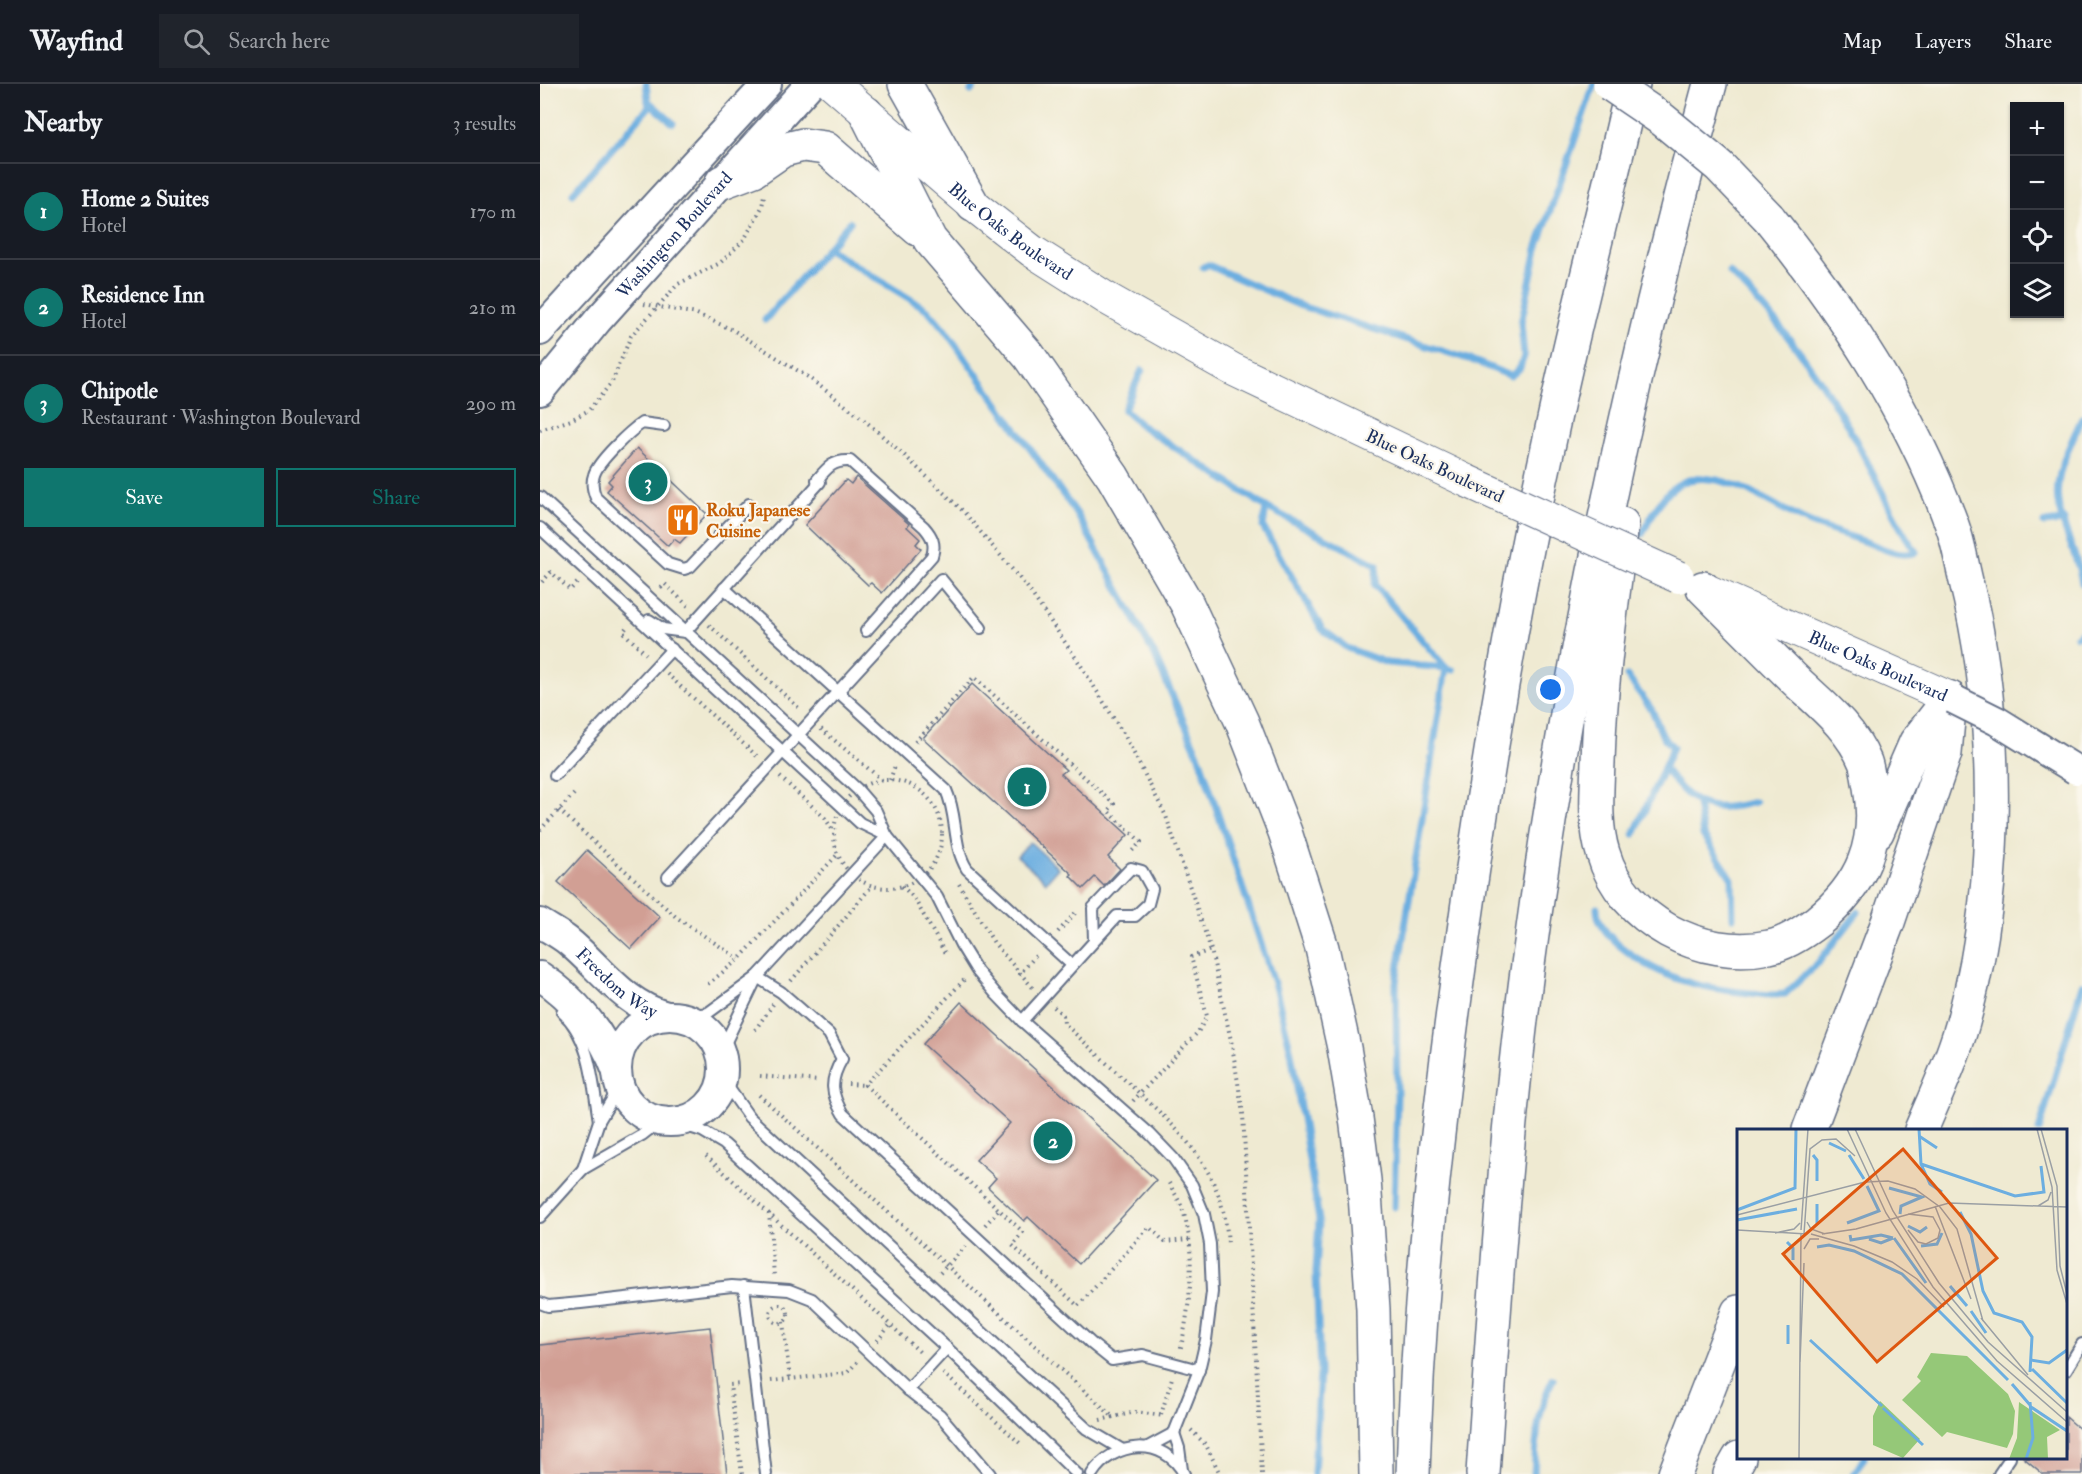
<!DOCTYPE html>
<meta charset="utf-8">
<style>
:root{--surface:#171b24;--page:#20242c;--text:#f1f3f6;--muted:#9ea1a6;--line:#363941;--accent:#0f766e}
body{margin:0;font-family:"IM FELL Double Pica",serif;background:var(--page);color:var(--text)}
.controls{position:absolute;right:18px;top:18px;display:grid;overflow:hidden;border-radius:0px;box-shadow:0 2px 4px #0004}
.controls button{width:54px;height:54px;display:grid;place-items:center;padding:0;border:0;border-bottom:2px solid var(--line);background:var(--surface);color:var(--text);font:30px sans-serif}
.you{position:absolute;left:1011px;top:606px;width:21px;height:21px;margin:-15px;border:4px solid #fff;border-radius:50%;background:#1a73e8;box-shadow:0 0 0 9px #1a73e833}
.badge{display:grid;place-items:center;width:39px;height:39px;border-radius:50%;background:var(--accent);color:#fff;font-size:20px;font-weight:700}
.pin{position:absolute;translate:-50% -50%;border:3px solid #fff;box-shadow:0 2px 6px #0006}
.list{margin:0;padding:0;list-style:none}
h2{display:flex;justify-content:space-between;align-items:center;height:78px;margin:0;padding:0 24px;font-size:26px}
h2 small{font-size:20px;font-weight:400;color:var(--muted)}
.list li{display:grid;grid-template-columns:39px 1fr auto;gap:18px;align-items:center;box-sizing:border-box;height:96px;padding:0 24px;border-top:2px solid var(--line)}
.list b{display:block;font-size:22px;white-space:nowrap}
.list p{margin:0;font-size:20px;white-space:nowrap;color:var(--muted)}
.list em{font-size:20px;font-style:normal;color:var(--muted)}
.actions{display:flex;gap:12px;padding:18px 24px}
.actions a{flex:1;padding:14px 0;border:2px solid var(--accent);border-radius:0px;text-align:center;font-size:21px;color:var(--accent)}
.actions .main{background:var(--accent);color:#fff}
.icon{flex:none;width:33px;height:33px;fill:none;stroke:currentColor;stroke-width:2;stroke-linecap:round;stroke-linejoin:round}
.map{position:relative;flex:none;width:1542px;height:1390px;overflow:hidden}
header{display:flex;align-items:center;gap:36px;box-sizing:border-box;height:84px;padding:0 30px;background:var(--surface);border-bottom:2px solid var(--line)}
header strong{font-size:28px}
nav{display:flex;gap:33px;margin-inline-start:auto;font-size:21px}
.search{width:420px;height:54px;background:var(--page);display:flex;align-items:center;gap:15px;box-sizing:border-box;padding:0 21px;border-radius:0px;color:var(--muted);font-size:22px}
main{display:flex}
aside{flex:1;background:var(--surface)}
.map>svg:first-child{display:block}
</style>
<header>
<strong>Wayfind</strong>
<div class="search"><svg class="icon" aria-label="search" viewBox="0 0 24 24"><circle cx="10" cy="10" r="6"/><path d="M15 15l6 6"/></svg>Search here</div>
<nav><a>Map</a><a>Layers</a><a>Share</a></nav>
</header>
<main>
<aside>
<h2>Nearby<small>3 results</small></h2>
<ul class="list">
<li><span class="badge">1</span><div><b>Home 2 Suites</b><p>Hotel</p></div><em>170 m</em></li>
<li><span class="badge">2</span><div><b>Residence Inn</b><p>Hotel</p></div><em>210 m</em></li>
<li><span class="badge">3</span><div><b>Chipotle</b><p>Restaurant · Washington Boulevard</p></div><em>290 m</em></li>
</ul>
<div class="actions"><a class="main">Save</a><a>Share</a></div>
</aside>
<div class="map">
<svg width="1542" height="1390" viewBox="0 0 1542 1390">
<rect width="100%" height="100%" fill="#fbf7ec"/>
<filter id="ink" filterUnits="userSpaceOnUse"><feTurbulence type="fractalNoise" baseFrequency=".0167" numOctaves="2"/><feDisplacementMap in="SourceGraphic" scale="12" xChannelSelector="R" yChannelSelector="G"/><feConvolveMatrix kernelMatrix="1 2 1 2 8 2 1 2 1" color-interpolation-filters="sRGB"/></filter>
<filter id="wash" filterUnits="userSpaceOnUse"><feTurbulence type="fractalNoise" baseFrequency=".008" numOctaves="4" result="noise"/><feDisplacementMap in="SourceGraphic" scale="24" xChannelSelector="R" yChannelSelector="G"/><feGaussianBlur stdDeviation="1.35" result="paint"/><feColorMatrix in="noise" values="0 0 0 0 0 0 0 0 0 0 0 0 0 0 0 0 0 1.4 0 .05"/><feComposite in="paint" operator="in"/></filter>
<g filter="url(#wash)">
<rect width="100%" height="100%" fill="#efead2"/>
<polygon fill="#6caee0" stroke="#446e9f" stroke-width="1.5" points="490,758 518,784 506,798 477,772"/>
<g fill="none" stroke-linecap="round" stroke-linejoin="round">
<g stroke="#6caee0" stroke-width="7">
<polyline points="431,7 436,0"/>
<polyline points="108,17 133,39"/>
<polyline points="33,109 109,23 106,0"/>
<polyline points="287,164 388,226 405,246 537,430 615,572 660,675 735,902 751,968 779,1136 776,1188 780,1288 774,1390"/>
<polyline points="663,183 668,181 761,222 931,276 971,292 980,284 984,272 981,239 997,165 1054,0"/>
<polyline points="225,236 310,138"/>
<polyline points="602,286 584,326 602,342 726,423 837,481 835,501 906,584"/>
<path d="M 1542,334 C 1531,359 1514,390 1518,418 C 1522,446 1538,471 1542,499"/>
<polyline points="726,423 723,443 782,545 807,564 847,579 906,584"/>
<polyline points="1504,439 1524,437"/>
<path d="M 1102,450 C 1113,430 1125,402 1149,396 C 1186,386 1236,424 1268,438 C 1288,446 1309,452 1329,459 C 1344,465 1361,474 1376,468 C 1354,437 1340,402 1322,368 C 1288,303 1242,238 1189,188"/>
<polyline points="1537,552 1542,548"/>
<path d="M 1087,592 L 1112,626 L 1123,653 L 1133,663 L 1124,684 C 1153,723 1168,730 1215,718"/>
<polyline points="1158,720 1163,751 1192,795 1193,833"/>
<polyline points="1094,750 1124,684"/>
<path d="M 1057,824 C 1057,840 1068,852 1080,862 C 1128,901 1172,906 1232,911 L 1245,910 L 1278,879 L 1318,828"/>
<polyline points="1499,1046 1542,901"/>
<polyline points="854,1123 857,1011 856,899 906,584 913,586"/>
<path d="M 994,1390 C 996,1357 997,1325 1013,1295"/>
<polyline points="1314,1390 1324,1374"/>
</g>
</g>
<g id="blocks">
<g fill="#d19f94">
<polygon points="97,364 167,430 140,459 134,455 128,462 67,407 72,401 68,397"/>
<polygon points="316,393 369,440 367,443 380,455 376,460 381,465 342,509 331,499 328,501 265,441 306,396 311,400"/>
<polygon points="432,600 526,686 521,690 588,751 568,773 580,785 564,802 555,793 543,805 530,792 532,790 383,654"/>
<polygon points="47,766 120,833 91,865 18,798"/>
<polygon points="421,918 616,1096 539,1180 488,1133 484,1137 448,1103 456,1094 436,1076 470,1039 383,960"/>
<polygon points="170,1243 187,1390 0,1390 0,1261"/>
<polygon points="1526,1333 1542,1347 1542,1390 1503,1390 1484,1374 1526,1374"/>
</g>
</g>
</g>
<g filter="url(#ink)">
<use href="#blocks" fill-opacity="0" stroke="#657087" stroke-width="1.5"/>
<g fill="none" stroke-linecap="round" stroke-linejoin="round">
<g stroke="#657087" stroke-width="14">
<g id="lane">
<path d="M 124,342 L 102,339 C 90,347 58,377 54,391 C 51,399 53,407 56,414 L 128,480 L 144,485 L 150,483 L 209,420"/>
<path d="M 277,396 C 287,384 293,376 310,377 L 384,443 C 392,452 396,460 392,472 L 326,547"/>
<polyline points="0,413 317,705 336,727 347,752 397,813 421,861 437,887 456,910 482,937 610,1050 633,1074 652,1101 664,1130 670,1160 672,1208 666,1256 659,1286 634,1349 608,1363"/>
<polyline points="0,444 320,739 347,752"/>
<path d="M 184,504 L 406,706 C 418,732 412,761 427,785 L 532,881"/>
<polyline points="109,536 123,545 145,548 280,398"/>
<polyline points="15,691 132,565"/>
<polyline points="128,793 401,495 441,544"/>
<path d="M 217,893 L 241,908 L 289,950 L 302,975 C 289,997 291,1010 303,1030 L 552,1260 L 572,1276 L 603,1271 L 659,1286"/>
<path d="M 22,928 C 51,954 53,1001 59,1037"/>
<polyline points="140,933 168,929 217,893 347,752"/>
<polyline points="482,937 577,832 595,832 608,820 612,805 602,787 591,784 553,824 554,856"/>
<polyline points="181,968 217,893"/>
<polyline points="183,981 190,1006 209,1033 547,1345 581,1365"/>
<polyline points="134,1038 162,1047 184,1060 407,1264 537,1390"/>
<polyline points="43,1085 59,1037 80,1002"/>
<polyline points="0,1133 43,1085 102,1051 120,1037"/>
<polyline points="204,1202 226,1390"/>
<polyline points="0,1219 8,1222 41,1219 192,1202 249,1206 272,1215 368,1306 400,1331 450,1390"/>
<polyline points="1526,1286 1542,1260"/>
<polyline points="368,1306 407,1264"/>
<polyline points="634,1349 639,1364 642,1386"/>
<path d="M 552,1390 C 573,1357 624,1352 644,1390"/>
<polyline points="1459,1390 1470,1374"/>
</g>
</g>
<g stroke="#657087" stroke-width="32">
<g id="secondary">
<polyline points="0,247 227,0"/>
<path id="s1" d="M 0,307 L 58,236 L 270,0"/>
<path id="s2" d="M 0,839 C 9,845 19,850 28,857 C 61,884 84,921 127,932"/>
<path d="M 0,892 C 35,915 63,949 77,988"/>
<circle cx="130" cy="985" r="53"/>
</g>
</g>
<g stroke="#657087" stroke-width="34">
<g id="primary">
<path id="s3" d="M 293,0 L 433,121 L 492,167 L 566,214 L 692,285 L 927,397"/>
<path id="s4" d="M 1166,506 L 1410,614"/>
</g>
</g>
<g stroke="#657087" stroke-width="36">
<g id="highway">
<polyline points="365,0 433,121"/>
<polyline points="326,29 390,156 489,272 573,393 647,520 702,638 745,748 782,864 804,964 816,1034 824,1096 833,1225 836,1390"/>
<polyline points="182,98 214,86 243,66 263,61 285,64 378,145"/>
<path d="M 1229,134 C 1304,227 1370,327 1412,441 C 1418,457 1421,476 1425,493 C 1459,628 1461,792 1426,927 C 1416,968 1397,1008 1381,1046"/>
<path d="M 1082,440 C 1072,520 1060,599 1058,678 C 1057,707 1054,741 1063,769 C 1083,837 1162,877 1229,863 C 1246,860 1265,847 1278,837 C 1322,801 1340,759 1330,703 C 1328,695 1328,686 1325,678 C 1310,642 1280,620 1253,594 C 1223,564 1193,534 1163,504"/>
<polyline points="1337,748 1376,658 1410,614"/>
<polyline points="1269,1046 1348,838 1405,669 1410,614"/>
<path d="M 873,1390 C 878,1211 898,1032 923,854 C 946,688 973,523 1009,359 C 1034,238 1066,120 1093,0"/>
<path d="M 943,1390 C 954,1225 965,1059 986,895 C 1026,592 1089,295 1170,0"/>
<polyline points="1135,1390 1198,1228"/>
<polyline points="1190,1390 1199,1374"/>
</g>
</g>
<g stroke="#657087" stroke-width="4" stroke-dasharray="1.5 4.5" stroke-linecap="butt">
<polyline points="104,220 157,230 193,246 268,293 323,335 364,371 423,427 487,503 540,580 586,654 626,732 671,866 692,961 703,1030 722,1390"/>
<polyline points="0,346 31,336 49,326 72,298 91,252 138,200 180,179 204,156 222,123 224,111"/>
<polyline points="2,498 11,488 30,506 37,499"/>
<polyline points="121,504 125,500 148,522"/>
<polyline points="169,541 260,625"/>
<polyline points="86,544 83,548 106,570"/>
<polyline points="127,590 219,674"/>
<polyline points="281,645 342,696"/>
<polyline points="375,658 434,593 574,720 568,727 601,758 591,768"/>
<polyline points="240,693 285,734 294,748"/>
<polyline points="350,696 356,679"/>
<circle cx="348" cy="750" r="54"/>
<polyline points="19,726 136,833 199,875"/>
<polyline points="0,746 35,709"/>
<polyline points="419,800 454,859 493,904"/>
<polyline points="362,802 374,814 406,871"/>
<polyline points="518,848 537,827"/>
<polyline points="479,891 498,869"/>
<polyline points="424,896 325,1001 483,1148 472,1161 538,1222 609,1143 625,1158 649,1156"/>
<polyline points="251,897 332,802"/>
<polyline points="168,900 199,875 298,770"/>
<path d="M 514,923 L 523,931 L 524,939 C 548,962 573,985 598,1008 C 646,1052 684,1090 688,1160"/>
<polyline points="215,946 234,919"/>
<polyline points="220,992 279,997"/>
<polyline points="308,1000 325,1001"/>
<polyline points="219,1011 572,1332"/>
<polyline points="593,1017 658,948 667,932 651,873 671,866"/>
<polyline points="166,1072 382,1270"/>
<path d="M 629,1099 C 633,1107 639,1115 642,1124 C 657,1164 650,1226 640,1267"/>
<polyline points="229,1129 234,1191"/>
<polyline points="445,1141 459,1126"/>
<polyline points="400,1189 426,1162"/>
<circle cx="239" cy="1230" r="9"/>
<polyline points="243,1238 250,1295"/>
<polyline points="337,1257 351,1240"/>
<polyline points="403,1289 482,1361"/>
<polyline points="231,1297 307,1289 317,1278"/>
<polyline points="621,1331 632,1294"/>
<polyline points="560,1336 596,1328 623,1332"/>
<polyline points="651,1346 666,1361 680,1390"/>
<polyline points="202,1390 190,1301 202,1300"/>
</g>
<use href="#lane" stroke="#fff" stroke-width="10"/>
<use href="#secondary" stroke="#fff" stroke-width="28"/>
<use href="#primary" stroke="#fff" stroke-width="32"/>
<use href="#highway" stroke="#fff" stroke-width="33"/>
<g stroke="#657087" stroke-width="32" stroke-linecap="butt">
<polyline id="secondary-bridge" points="1413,615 1457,637 1536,686"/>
</g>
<g stroke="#657087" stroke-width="34" stroke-linecap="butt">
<polyline id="primary-bridge" points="927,397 1138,493"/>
</g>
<g stroke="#657087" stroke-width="36" stroke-linecap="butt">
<polyline id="highway-bridge" points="1070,0 1123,36 1179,82 1229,134"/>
</g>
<use href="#secondary-bridge" stroke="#fff" stroke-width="28"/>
<use href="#primary-bridge" stroke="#fff" stroke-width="32"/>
<use href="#highway-bridge" stroke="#fff" stroke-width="33"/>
</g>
</g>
<defs>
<g id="restaurant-square" transform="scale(1.725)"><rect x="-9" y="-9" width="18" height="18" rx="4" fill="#e8710a" stroke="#fbf7ec"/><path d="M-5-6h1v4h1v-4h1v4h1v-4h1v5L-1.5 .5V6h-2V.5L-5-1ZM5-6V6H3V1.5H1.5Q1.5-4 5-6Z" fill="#fff"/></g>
</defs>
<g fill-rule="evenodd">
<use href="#restaurant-square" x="143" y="436"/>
</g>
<g text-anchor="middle" stroke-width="4.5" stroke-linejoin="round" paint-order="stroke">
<g font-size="18" fill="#1b2f5e" stroke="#fbf7ec">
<text dy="6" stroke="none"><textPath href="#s3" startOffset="231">Blue Oaks Boulevard</textPath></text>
<text dy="6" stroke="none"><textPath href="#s1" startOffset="206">Washington Boulevard</textPath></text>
<text transform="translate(895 382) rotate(25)" y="6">Blue Oaks Boulevard</text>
<text dy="6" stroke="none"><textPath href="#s4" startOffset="188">Blue Oaks Boulevard</textPath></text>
<text dy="6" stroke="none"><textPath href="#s2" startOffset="98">Freedom Way</textPath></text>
</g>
<g font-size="18" font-weight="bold" fill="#c56008" stroke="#fbf7ec" text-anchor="start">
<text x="166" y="432">Roku Japanese<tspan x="166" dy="21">Cuisine</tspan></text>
</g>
</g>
<g transform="translate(1197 1045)">
<rect width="330" height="330" fill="#efead2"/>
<path d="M 194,224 L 230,227 L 271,265 L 278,282 L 276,305 L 270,319 L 210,303 L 205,308 L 165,271 L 184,252 L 180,248 ZM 143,272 L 183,310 L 166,329 L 136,316 L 136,287 ZM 282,273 L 323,301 L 310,308 L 311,330 L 272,330 L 280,309 Z" fill="#95c878"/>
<path fill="none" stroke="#6caee0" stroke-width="3" d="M 182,0 L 184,35 L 193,55 L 205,63M 182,7 L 200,19M 92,14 L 109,22M 76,26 L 80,31 L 80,52M 112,26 L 127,50M 184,35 L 278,67 L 307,63 L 304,37M 152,59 L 185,68 L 164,77 L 163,85M 80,75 L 80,96M 0,81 L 58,59 L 59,0M 223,83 L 234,105 L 246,162 L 257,184 L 285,193 L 295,208 L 293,243M 0,91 L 60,80M 110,94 L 142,82 L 130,57M 171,97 L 183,103 L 190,98M 113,106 L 114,111 L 144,106 L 156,109M 157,109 L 189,154M 132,110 L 144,114 L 156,109M 50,113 L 56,119 L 56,131M 184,117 L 200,115 L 205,104M 80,118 L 92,116 L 117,122 L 165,145 L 271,251M 213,157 L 230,177M 234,182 L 249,204M 73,211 L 145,277M 51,215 L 51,196M 294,231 L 312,234 L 330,221M 295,240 L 330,274M 275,255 L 293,276M 294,278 L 330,302M 146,279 L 186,316M 289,330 L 296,309 L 293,273"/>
<path fill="none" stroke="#9a9fa4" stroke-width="1.5" d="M 110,0 L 149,84 L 196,158 L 260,232 L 330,293M 118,0 L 156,82 L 202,154 L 251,213 L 330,283M 300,0 L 315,58 L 320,141 L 330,175M 304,0 L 320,57 L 323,137 L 330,165M 198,77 L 234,170M 301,77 L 311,71 L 314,63M 0,86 L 128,53 L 151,52 L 178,60 L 203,78 L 220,100 L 246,192M 70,93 L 74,100 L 88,105M 0,101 L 70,105M 64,101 L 71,0M 171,101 L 181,113 L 189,115 L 201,109 L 203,101 L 196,88 L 171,85M 38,104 L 57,100 L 63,94M 67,105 L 73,20 L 85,11 L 99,10 L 118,27M 74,105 L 117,117 L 155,133 L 180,150 L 207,178M 85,105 L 119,100 L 212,74 L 330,78M 67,120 L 73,110 L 82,110M 244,189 L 291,246M 63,233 L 67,134M 62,330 L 64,105"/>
<path fill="#de5710" fill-opacity="0.15" stroke="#de5710" stroke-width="3" d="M 166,20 L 260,129 L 140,233 L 46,125 Z"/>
<rect width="330" height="330" fill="none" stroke="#1b2f5e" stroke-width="3"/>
</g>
</svg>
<div class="controls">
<button>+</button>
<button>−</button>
<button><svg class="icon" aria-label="locate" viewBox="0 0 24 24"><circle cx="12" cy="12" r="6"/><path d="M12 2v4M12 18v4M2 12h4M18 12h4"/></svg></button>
<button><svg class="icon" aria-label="layers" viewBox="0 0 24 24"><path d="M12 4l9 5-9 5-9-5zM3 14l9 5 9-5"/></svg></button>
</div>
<div class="you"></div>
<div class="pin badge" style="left:487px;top:703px">1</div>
<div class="pin badge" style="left:513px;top:1057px">2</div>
<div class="pin badge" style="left:108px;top:398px">3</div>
</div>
</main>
